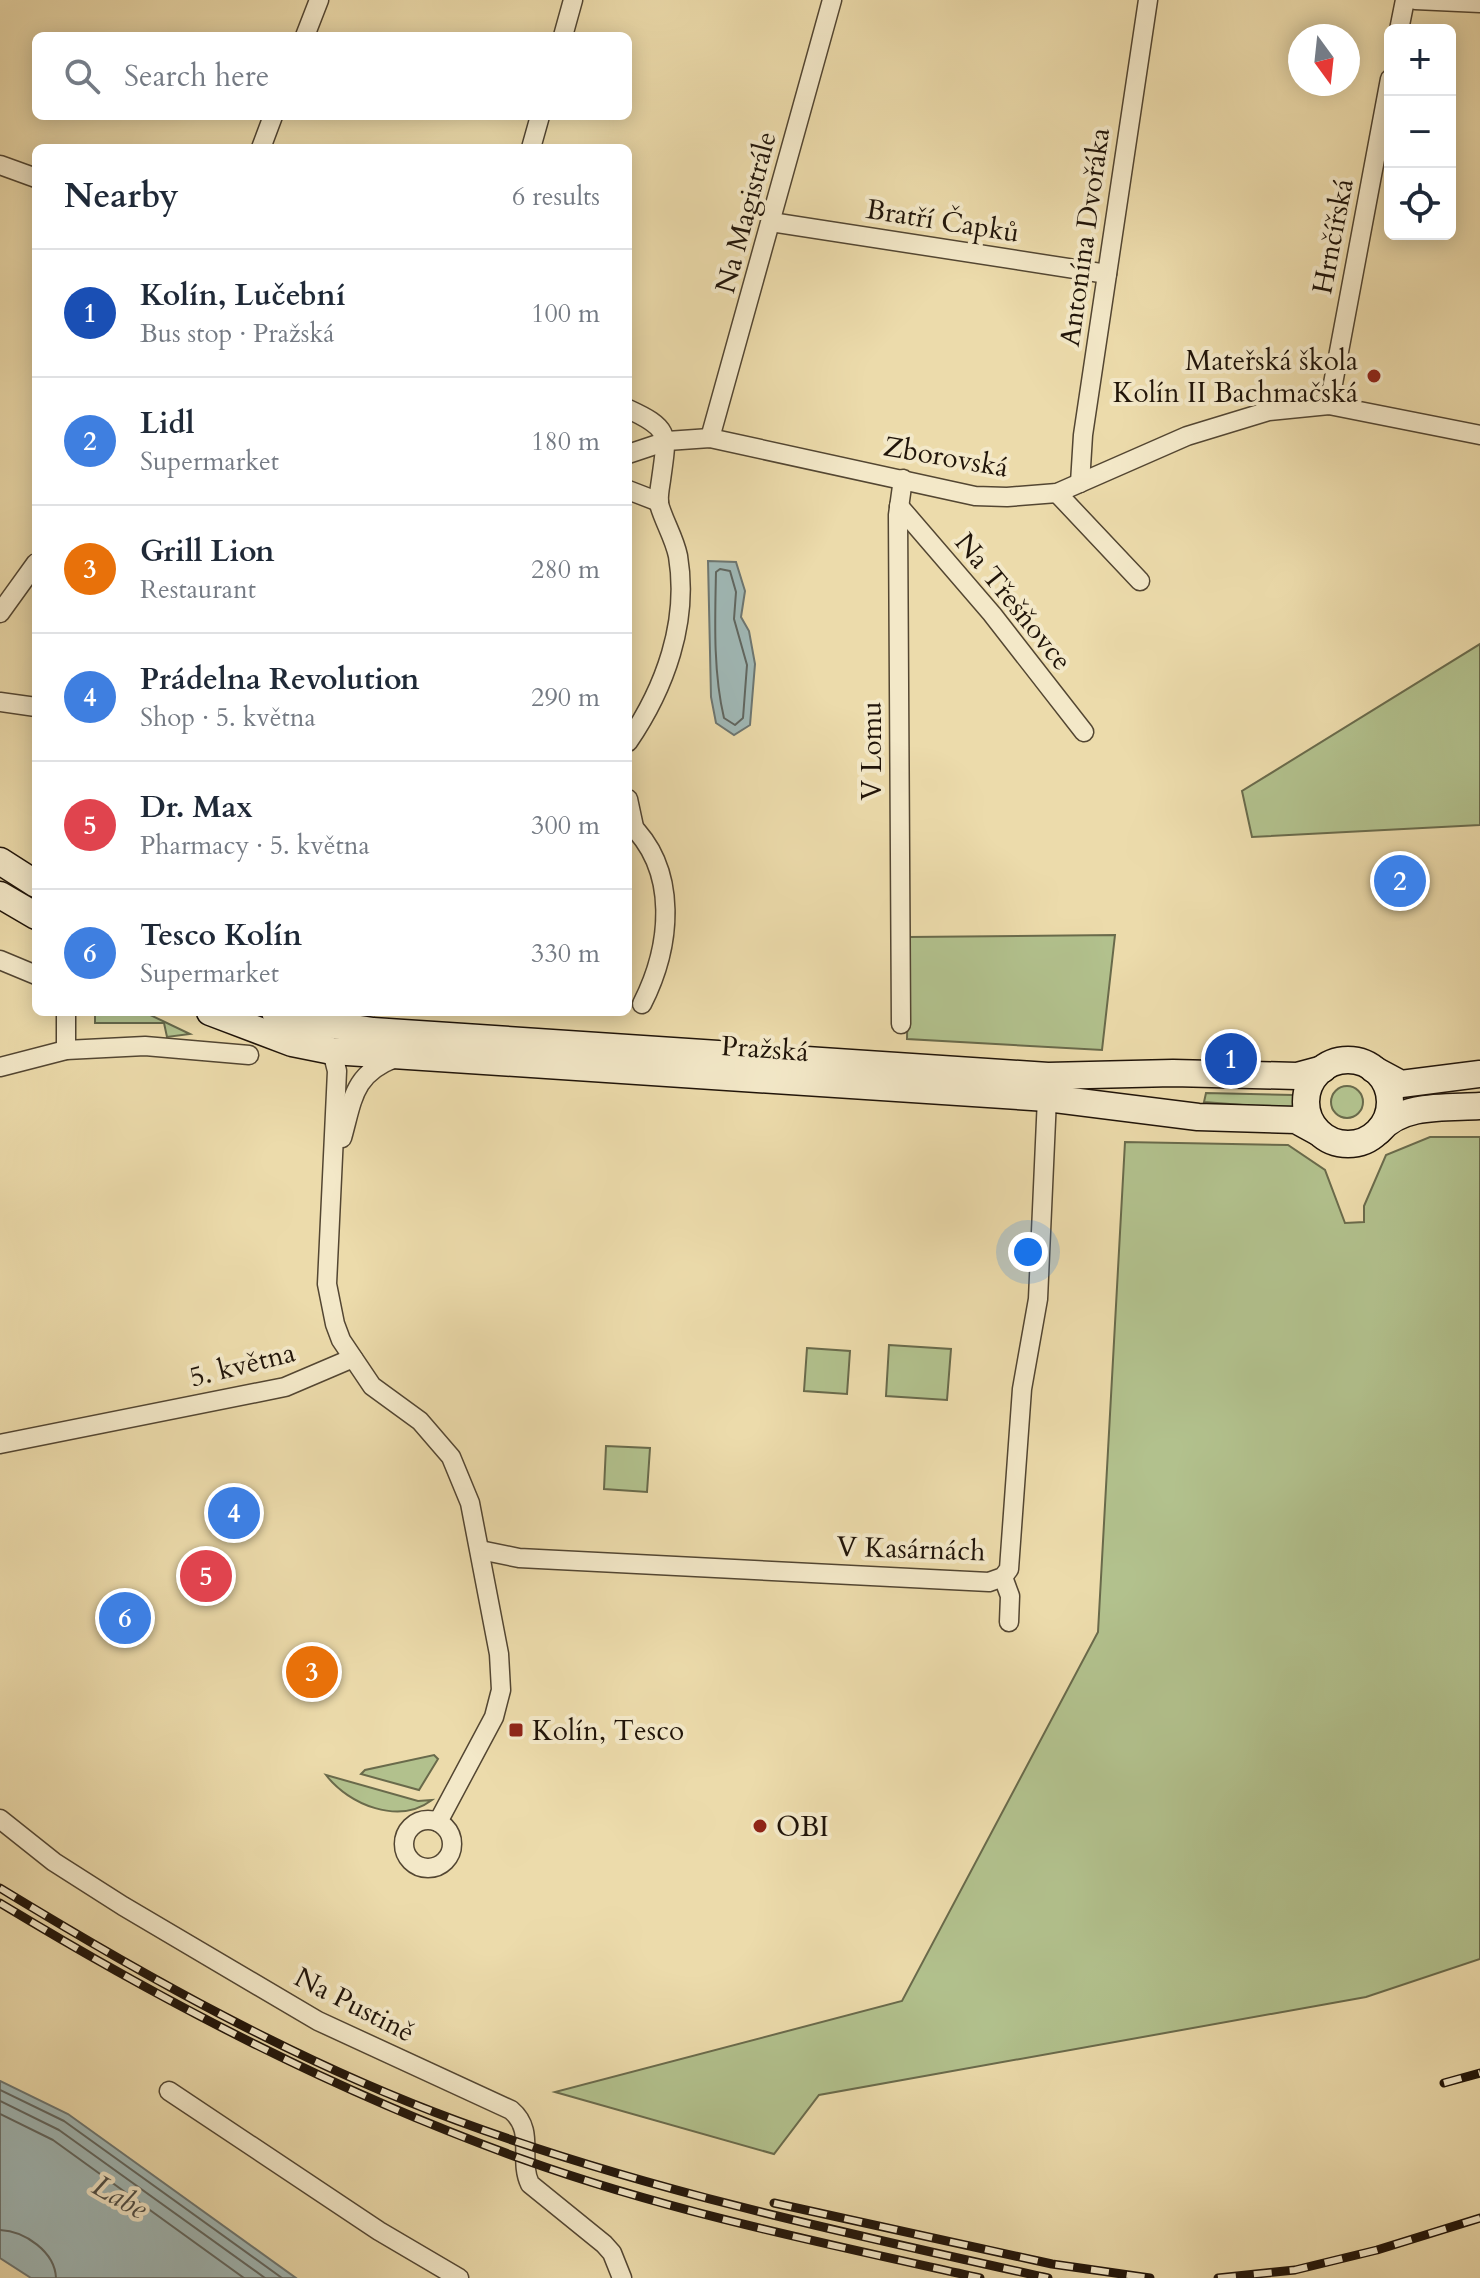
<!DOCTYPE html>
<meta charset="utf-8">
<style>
:root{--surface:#fff;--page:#f6f6f7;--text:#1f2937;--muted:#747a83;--line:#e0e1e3;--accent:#1a73e8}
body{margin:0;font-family:Cardo,serif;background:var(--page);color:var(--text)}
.controls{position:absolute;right:24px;top:24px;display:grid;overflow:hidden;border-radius:12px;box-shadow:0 4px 20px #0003}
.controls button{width:72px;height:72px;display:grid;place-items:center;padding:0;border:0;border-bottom:2px solid var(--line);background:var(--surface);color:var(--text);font:40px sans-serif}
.compass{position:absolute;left:1288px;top:24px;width:72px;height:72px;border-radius:50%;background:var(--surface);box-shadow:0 4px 20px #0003;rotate:165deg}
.you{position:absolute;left:1028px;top:1252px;width:28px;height:28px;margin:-20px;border:6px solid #fff;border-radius:50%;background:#1a73e8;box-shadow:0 0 0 12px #1a73e833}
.badge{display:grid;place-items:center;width:52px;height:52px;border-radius:50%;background:var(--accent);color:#fff;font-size:26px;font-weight:700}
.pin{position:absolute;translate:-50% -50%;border:4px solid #fff;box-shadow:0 2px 8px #0006}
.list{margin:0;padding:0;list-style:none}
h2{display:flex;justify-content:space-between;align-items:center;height:104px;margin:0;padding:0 32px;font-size:34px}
h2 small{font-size:26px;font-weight:400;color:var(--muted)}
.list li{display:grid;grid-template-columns:52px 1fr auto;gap:24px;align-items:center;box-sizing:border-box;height:128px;padding:0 32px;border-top:2px solid var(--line)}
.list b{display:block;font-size:30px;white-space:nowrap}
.list p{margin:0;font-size:26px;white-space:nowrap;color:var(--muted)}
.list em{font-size:26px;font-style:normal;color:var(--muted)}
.icon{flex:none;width:44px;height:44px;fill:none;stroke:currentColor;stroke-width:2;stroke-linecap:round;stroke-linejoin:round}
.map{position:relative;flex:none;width:1480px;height:2278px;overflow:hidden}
.search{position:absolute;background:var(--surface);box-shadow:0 4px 20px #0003;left:32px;top:32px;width:600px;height:88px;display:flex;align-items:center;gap:20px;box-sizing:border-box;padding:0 28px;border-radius:12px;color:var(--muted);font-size:30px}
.panel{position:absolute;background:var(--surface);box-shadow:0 4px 20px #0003;left:32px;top:144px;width:600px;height:872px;border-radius:12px}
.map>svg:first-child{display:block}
</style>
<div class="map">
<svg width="1480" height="2278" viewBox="0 0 1480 2278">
<rect width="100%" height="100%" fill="#ecdbab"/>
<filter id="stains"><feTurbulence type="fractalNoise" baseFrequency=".0025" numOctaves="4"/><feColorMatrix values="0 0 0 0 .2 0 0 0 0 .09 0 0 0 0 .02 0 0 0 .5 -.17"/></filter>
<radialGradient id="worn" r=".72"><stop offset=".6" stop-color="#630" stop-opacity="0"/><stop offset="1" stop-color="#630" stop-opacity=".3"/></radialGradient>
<g fill="#b2c18d" stroke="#696a4b" stroke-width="2">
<polygon points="1480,644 1480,825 1252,837 1242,791"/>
<polygon points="1115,935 1102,1050 907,1039 909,937"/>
<polygon points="95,1012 144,1012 190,1034 167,1037 164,1023 95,1023"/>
<circle cx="1347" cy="1102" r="16"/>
<polygon points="1206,1093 1293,1095 1294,1109 1204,1102"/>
<polygon points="1430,1137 1480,1137 1480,1959 1366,1997 819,2095 774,2154 555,2092 902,2001 1098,1632 1125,1142 1288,1145 1325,1170 1345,1223 1364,1222 1364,1206 1386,1155"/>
<polygon points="889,1345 951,1349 947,1400 886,1396"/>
<polygon points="807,1348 850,1351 847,1394 804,1391"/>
<polygon points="606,1446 650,1448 647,1492 604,1489"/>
<polygon points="434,1755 438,1759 419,1790 361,1774 365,1770"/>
<path d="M 326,1775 L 418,1801 L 432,1800 C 399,1825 349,1805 326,1775 Z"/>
</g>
<g fill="#a0b8b6" stroke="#6d7671" stroke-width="2">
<polygon points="708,561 736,562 745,591 741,617 749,631 755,664 750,725 734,735 716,723 711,697"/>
<polygon points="0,2081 68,2114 296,2278 31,2278 0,2258"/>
</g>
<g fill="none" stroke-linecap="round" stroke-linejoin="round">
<g stroke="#606660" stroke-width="2">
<path d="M 720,569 L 730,571 L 736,592 L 734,619 L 747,665 L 743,718 L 735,725 L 724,718 C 713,672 715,619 716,572 Z"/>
<polyline points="0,2090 64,2121 282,2278"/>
<polyline points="0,2101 59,2130 265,2278"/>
<polyline points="0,2114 53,2140 244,2278"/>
<path d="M 0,2230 C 25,2231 55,2252 56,2278"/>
</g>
<g stroke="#534632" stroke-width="21">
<g id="street">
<polyline points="1415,0 1480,3"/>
<polyline points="1399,30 1405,0"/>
<polyline points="305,36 319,0"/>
<polyline points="563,36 573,0"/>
<polyline points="261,148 273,116"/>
<polyline points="531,148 540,116"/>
<polyline points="0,165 36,178"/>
<polyline points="771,222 1107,274"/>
<polyline points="1329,405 1390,79"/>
<path d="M 628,409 C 672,429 667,435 661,480 C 660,487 658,497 659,504 C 664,522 674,537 678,556 C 689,622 665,688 628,742"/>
<polyline points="710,438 832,0"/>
<polyline points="628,454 667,441 710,438 975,496 1007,497 1057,493 1187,436 1269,411 1329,405 1480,435"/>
<polyline points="1080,483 1083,435 1148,0"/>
<polyline points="628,490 659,502"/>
<polyline points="1057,493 1140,581"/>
<polyline points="899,506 992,614 1084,732"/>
<polyline points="0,613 36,563"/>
<polyline points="0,702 36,707"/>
<polyline points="628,799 634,827"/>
<path d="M 628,822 C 680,870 671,947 642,1004"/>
<polyline points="0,960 36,975"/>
<polyline points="901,1024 898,515 903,479"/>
<polyline points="326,1044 332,1051 337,1071 327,1284 335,1324 341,1340 372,1386 420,1421 451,1457 470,1503 499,1654 501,1690 494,1717 438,1822"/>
<polyline points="66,1050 66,1012"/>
<polyline points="0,1067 66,1050 145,1046 249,1055"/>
<path d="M 342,1138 C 353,1099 353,1074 395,1058"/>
<polyline points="0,1444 285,1387 353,1358"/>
<polyline points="480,1550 519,1558 989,1582 1003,1577 1009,1569 1022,1389 1038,1299 1047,1098"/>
<polyline points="1003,1577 1010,1596 1009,1622"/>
<path d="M 0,1819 L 54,1862 L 123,1906 L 318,2021 L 511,2110 C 536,2131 518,2159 530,2184 L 604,2244 L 612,2253 L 622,2278"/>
<circle cx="428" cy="1844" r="24"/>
<polyline points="169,2091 379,2231 459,2278"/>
</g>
</g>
<g stroke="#201409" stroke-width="29">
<g id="secondary">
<polyline points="0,861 36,884"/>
<polyline points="0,895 36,916"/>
<polyline points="210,1012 292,1043 332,1051 1047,1098 1198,1117 1296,1120 1318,1132"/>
<polyline points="275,1012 306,1021 373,1031 1048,1076 1173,1073 1297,1076 1323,1069"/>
<circle cx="1348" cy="1102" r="42"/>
<polyline points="1373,1069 1401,1084 1480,1074"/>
<path d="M 1379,1131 C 1402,1103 1447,1108 1480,1106"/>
</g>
</g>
<use href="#street" stroke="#f3e8c8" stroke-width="18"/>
<use href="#secondary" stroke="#f3e8c8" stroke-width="26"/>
<g stroke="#201409" stroke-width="9">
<g id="rail">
<path d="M 0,1888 C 146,1977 297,2062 458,2121 C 649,2191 849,2234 1048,2278"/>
<path d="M 0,1903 C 167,2004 338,2093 522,2159 C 670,2212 827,2244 980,2278"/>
<polyline points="1444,2083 1480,2073"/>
<polyline points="774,2203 1052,2264 1150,2278"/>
<polyline points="1218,2278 1295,2270 1377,2250 1480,2218"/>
</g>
</g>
<use href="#rail" stroke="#f3e8c8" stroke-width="6" stroke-dasharray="18" stroke-linecap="butt"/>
</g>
<g fill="#8f2418" stroke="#f3e8c8" stroke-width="3">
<circle cx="1374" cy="376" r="8"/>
<rect x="508" y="1722" width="16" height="16" rx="4"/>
<circle cx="760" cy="1826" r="8"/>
</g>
<g text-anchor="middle" stroke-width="8" stroke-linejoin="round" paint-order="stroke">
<g font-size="28" fill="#201409" stroke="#f3e8c8">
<text transform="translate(745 212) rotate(-75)" y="10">Na Magistrále</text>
<text transform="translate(943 220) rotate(9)" y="10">Bratří Čapků</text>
<text transform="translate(1332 236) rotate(-79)" y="10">Hrnčířská</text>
<text transform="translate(1084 237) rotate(-82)" y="10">Antonína Dvořáka</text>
<text transform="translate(946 456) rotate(10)" y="10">Zborovská</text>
<text transform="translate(1014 601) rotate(51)" y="10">Na Třešňovce</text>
<text transform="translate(871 751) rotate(-90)" y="10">V Lomu</text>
<text transform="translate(765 1048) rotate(4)" y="10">Pražská</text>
<text transform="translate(242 1364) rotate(-14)" y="10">5. května</text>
<text transform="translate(911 1548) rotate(2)" y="10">V Kasárnách</text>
<text transform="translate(355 2004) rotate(27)" y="10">Na Pustině</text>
</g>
<g font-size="28" fill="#201409" stroke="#f3e8c8" text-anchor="start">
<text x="1358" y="370" text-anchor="end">Mateřská škola<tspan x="1358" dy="32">Kolín II Bachmačská</tspan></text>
<text x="532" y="1740">Kolín, Tesco</text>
<text x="776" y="1836">OBI</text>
</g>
<g font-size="30" font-style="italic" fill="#4d4d46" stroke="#f3e8c8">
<text transform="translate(120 2197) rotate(30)" y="10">Labe</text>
</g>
</g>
<rect width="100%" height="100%" filter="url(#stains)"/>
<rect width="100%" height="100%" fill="url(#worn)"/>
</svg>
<div class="controls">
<button>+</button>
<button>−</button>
<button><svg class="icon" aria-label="locate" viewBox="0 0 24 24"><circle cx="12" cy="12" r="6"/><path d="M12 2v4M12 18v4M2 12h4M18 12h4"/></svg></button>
</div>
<svg class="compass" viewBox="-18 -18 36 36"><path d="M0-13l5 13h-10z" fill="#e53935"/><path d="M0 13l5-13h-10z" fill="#747a83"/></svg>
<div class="you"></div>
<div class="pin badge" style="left:1231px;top:1059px;background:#1a4fb4">1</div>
<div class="pin badge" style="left:1400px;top:881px;background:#3f7fe0">2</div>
<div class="pin badge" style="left:312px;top:1672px;background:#e8710a">3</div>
<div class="pin badge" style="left:234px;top:1513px;background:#3f7fe0">4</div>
<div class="pin badge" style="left:206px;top:1576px;background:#e0444e">5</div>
<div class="pin badge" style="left:125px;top:1618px;background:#3f7fe0">6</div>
<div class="search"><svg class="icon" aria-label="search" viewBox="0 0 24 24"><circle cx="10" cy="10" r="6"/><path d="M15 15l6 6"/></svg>Search here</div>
<section class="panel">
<h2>Nearby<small>6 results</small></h2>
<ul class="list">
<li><span class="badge" style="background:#1a4fb4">1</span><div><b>Kolín, Lučební</b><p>Bus stop · Pražská</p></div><em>100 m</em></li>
<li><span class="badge" style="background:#3f7fe0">2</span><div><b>Lidl</b><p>Supermarket</p></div><em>180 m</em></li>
<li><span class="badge" style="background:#e8710a">3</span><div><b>Grill Lion</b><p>Restaurant</p></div><em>280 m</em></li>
<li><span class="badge" style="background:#3f7fe0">4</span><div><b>Prádelna Revolution</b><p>Shop · 5. května</p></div><em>290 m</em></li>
<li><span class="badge" style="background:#e0444e">5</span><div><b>Dr. Max</b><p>Pharmacy · 5. května</p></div><em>300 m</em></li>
<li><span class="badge" style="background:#3f7fe0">6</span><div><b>Tesco Kolín</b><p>Supermarket</p></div><em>330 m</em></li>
</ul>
</section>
</div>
